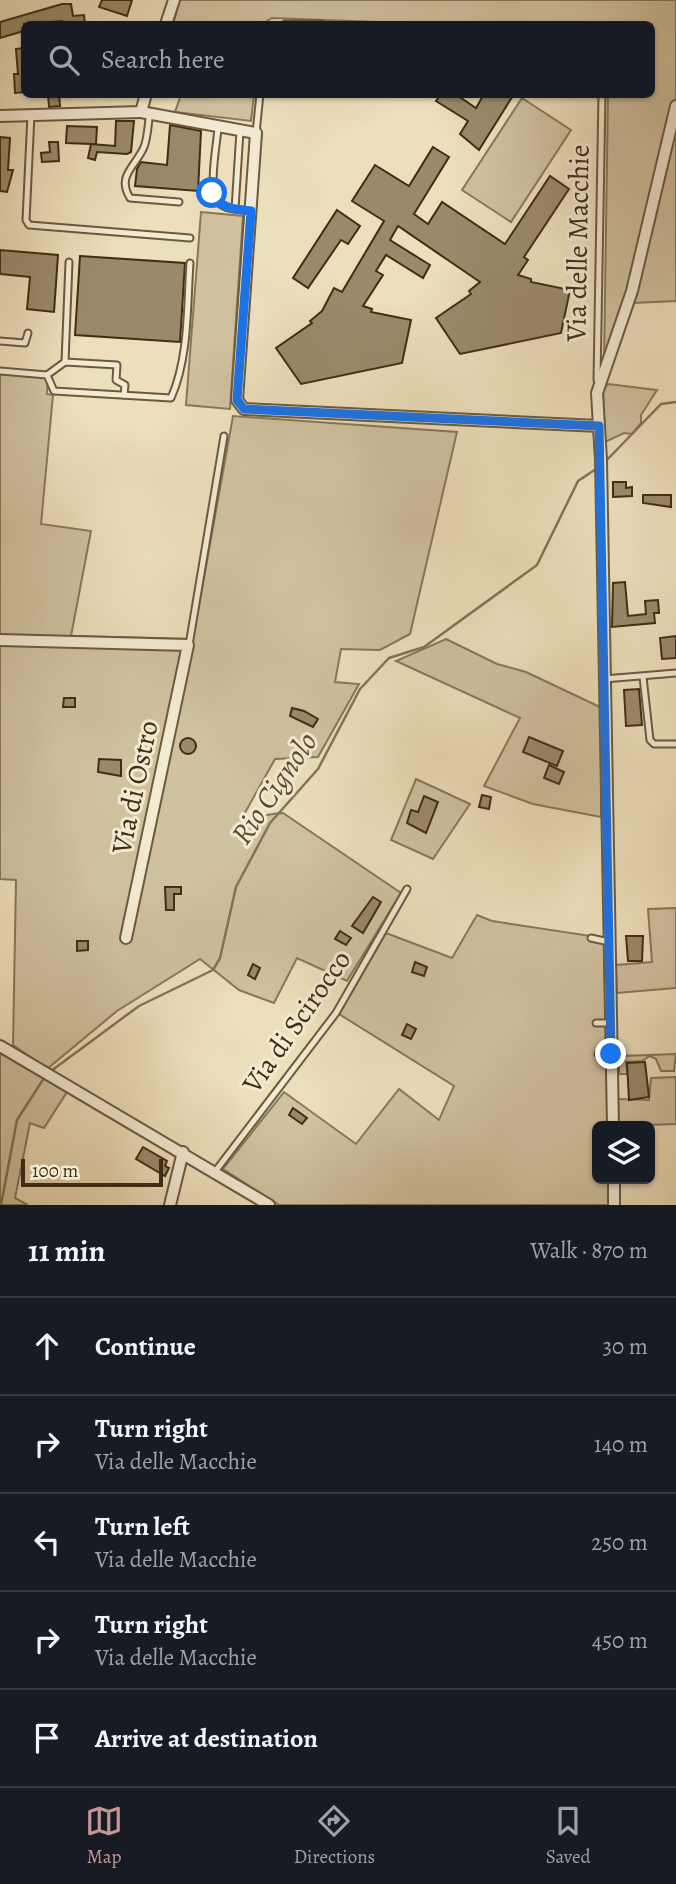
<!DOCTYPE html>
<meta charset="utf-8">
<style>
:root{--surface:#171b24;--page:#20242c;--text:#f1f3f6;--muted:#9ea1a6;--line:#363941;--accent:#c59692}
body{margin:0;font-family:Alegreya,serif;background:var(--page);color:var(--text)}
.controls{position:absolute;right:21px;bottom:21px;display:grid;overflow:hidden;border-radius:10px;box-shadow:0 2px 5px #0004}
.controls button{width:63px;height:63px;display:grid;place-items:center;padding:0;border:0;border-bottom:2px solid var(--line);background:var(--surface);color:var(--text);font:35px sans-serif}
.scale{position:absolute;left:21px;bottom:18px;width:142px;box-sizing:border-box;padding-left:7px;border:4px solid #402d14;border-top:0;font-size:19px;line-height:24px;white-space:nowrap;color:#402d14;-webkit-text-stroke:5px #f3ead3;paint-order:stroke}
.stop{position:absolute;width:21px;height:21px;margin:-16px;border:5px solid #1a73e8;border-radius:50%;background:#fff}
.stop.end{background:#1a73e8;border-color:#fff;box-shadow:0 2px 7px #0008}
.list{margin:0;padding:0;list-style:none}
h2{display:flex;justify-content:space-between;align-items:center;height:91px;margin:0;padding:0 28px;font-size:30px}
h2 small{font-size:23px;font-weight:400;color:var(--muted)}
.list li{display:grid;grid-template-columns:46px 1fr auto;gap:21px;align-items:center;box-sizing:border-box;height:98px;padding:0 28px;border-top:2px solid var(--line)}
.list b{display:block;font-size:26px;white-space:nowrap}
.list p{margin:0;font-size:23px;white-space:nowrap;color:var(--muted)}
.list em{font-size:23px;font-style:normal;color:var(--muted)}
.icon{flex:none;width:38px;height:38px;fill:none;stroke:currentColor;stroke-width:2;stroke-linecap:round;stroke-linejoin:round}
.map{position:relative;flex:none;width:676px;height:1205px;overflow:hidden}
.search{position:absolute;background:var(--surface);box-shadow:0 2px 5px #0004;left:21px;right:21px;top:21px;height:77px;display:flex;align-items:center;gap:18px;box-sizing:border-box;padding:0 24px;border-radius:10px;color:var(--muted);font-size:26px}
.sheet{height:581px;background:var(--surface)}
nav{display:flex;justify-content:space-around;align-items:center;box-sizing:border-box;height:98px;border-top:2px solid var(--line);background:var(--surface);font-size:19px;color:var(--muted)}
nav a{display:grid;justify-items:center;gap:4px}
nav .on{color:var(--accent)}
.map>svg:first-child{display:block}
</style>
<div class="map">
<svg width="676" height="1205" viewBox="0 0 676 1205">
<rect width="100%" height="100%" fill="#eddfbb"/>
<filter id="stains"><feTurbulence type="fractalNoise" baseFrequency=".00286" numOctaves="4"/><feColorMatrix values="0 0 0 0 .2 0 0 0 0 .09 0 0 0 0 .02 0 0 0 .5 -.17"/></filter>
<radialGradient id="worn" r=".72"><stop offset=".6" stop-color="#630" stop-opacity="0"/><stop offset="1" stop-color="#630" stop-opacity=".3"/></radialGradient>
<g fill="#d0c19f" stroke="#88775a" stroke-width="2">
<polygon points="180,0 676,0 676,301 633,303 604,365 608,95 652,94 652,24 430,24 272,18 262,24 173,24"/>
<polygon points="181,95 254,95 251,121 175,112"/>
<polygon points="522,98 571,130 511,222 462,190"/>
<polygon points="201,212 243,216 230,409 186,405"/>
<path d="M 0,370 L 48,374 L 47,394 L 53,395 L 41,524 L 91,531 L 71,636 L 193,639 L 233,416 L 457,432 L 410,634 L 380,650 L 341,649 L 335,682 L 359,684 L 318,757 L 275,759 L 242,818 C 258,819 268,813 283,813 L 401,893 L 347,981 L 297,958 L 274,1003 L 239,990 L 200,959 L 117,1011 L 47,1069 L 13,1045 L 16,880 L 0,879 Z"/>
<polygon points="608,384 657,390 641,415 641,423 632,434 624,433 605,442 603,389"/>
<polygon points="446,639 497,664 526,672 602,708 601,817 533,804 484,786 520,718 396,661"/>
<polygon points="416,779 470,804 433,859 391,840"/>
<polygon points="676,908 676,988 617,993 616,965 652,962 648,909"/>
<polygon points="477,915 492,921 604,938 608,1126 597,1126 597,1179 609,1179 609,1205 279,1205 223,1169 284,1092 356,1144 399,1089 439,1120 454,1086 339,1014 386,933 452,958"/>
<polygon points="0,1053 67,1092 44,1128 30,1123 15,1198 28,1205 0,1205"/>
<polygon points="676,1054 674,1071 661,1071 656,1059 650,1056 642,1061 626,1062 627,1074 619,1074 619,1060 623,1060 623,1056"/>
<polygon points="676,1077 676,1124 618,1126 618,1099 649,1100 651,1078"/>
</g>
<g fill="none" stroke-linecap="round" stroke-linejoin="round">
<g stroke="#847356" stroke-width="2.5">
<polyline points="604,463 661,404 676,402"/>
<polyline points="51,1071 139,1006 213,970 220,958 236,887 270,823 318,769 360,689 389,658 424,647 537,565 578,481 599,467"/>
<polyline points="1,1205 17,1120 46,1075"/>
</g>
</g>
<g fill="#9a8a6b" stroke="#402d14" stroke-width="2">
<polygon points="102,0 132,0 127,16 99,7"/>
<polygon points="62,4 71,4 73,16 84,15 85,24 62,24 62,21 24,24 24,31 0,38 0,22"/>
<polygon points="24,48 24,92 15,93 14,74 18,74 16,49"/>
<polygon points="48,94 59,94 60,106 49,107"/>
<polygon points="441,94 455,94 476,108 484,94 514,94 479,150 460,134 468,121 436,101"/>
<polygon points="116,121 134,121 131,152 127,154 97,152 95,160 88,158 91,144 66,143 67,126 97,127 96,144 91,144 115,146"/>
<polygon points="170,125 201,131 198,191 135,186 137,169 141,162 167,165"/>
<polygon points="0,137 10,138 8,170 13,170 7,192 0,191"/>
<polygon points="49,142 58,142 59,161 42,162 41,153 50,152"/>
<polygon points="433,147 449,157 414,214 428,224 442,202 505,244 550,176 569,189 524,257 528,260 518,275 531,279 531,282 570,290 561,333 460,354 436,318 471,294 469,291 480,282 398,226 390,240 430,265 423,278 386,255 376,271 383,275 363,306 372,309 371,312 411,320 402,363 301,384 276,348 312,323 310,321 322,311 334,288 342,292 384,221 352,201 375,165 409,186"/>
<polygon points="337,210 360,226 348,244 341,240 308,288 293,278"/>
<polygon points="0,250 58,255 54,312 27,309 30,277 0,274"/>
<polygon points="80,256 185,263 180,342 75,335"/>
<polygon points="613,482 626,482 626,488 632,487 632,496 613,497"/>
<polygon points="643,495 671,495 671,507 643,503"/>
<polygon points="625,582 628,616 646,614 645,601 658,600 659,613 654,613 655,623 612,627 613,583"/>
<polygon points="676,636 676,658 662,659 660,638"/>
<polygon points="639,689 642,725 626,726 624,690"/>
<polygon points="64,698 75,698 75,707 63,707"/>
<polygon points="292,708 304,711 318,719 313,727 290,716"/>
<polygon points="529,737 563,751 557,766 523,752"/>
<circle cx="188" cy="746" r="8"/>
<polygon points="99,759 121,760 121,776 98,772"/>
<polygon points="549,765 564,772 559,784 544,778"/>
<polygon points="482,795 491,797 489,809 479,807"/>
<polygon points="424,796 438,802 426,833 407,823 411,810 418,812"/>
<polygon points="165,887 181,887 181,894 174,894 174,910 166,910"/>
<polygon points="373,897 381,902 363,933 352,926"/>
<polygon points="340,931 351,938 346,945 335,939"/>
<polygon points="626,936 643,936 642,961 628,961"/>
<polygon points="77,941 88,941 88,950 77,951"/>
<polygon points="415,962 427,967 424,976 412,972"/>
<polygon points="253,964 260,968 255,979 248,975"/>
<polygon points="407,1024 416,1029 411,1039 402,1035"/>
<polygon points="645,1062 649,1097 629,1100 627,1063"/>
<polygon points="293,1108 307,1118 302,1124 289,1115"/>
<polygon points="143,1147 167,1161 165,1166 169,1168 165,1176 136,1159"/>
</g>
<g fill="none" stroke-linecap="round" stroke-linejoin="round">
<g stroke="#6b5a3e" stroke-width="9">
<g id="service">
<polyline points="285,24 321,24"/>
<path d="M 150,112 C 148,123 148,137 144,147 C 136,166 116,176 130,198 L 179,202"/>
<polyline points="31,115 26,220 29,225 190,238"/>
<path d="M 218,128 C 217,144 207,193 219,203 C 226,210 242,210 251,211"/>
<polyline points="256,133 260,94"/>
<polyline points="235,209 240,131"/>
<polyline points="0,341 25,343 28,333"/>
<polyline points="65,362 69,262"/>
<polyline points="0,371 47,375 65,362 117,365 116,380 125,385 124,395"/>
<path d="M 47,375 L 54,391 L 171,398 C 189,358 187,306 190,263"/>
<polyline points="597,380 602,94"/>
<polyline points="189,645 224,436"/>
<polyline points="643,677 650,740 654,744 676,744"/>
<polyline points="604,679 676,673"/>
<polyline points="591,938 609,942"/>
<polyline points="596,1023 610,1023"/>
<polyline points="598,1054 611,1054"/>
<polyline points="214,1173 336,1013 407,889"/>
</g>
</g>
<g stroke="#6b5a3e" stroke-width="14">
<g id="minor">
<polyline points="166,24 174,0"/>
<polyline points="141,112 256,133 237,400 244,409 599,426"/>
<polyline points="0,116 141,112 146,94"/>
<polyline points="0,640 188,645 126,938"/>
<polyline points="0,1046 269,1205"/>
<polyline points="613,1126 601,460 597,393 632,291 676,106"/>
<polyline points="614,1179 614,1205"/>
<polyline points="170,1205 183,1152"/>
</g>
</g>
<use href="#service" stroke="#f3ead3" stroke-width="5"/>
<use href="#minor" stroke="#f3ead3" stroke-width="10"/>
</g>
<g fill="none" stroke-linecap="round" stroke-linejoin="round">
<path stroke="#1a73e8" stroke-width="9" d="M 212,193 C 221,209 234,209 251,211 L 237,400 L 244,409 L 599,426 L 611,1054"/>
</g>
<g text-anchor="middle" stroke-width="6" stroke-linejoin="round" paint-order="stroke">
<g font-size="28" fill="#402d14" stroke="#f3ead3">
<text transform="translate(577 243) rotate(-89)" y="10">Via delle Macchie</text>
<text transform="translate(134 787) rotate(-78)" y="10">Via di Ostro</text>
<text transform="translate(296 1021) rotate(-55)" y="10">Via di Scirocco</text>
</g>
<g font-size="30" font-style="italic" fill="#5c4a30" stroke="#f3ead3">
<text transform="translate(274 788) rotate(-56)" y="10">Rio Cignolo</text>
</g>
</g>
<rect width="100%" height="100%" filter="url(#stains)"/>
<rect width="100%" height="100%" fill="url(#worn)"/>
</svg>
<div class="controls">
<button><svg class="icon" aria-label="layers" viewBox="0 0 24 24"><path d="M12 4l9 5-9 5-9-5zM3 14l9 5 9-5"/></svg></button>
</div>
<div class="scale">100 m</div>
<div class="stop" style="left:212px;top:193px"></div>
<div class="stop end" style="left:611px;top:1054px"></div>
<div class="search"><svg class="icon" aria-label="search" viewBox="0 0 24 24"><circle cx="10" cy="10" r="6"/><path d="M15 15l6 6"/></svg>Search here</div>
</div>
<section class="sheet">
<h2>11 min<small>Walk · 870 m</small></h2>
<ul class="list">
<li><svg class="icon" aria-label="ahead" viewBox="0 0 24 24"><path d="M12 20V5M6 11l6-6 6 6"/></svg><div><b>Continue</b></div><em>30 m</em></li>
<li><svg class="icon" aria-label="right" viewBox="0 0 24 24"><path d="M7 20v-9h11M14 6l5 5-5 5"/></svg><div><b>Turn right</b><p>Via delle Macchie</p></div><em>140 m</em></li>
<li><svg class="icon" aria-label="left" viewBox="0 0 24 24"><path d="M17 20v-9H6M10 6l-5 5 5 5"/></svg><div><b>Turn left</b><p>Via delle Macchie</p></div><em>250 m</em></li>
<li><svg class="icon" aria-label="right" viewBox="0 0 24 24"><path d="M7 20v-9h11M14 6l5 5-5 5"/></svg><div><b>Turn right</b><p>Via delle Macchie</p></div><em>450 m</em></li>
<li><svg class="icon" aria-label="arrive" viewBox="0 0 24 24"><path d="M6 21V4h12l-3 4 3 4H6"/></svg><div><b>Arrive at destination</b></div></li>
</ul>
</section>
<nav>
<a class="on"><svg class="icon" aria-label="map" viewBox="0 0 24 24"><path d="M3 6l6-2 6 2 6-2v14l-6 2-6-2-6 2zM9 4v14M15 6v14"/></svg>Map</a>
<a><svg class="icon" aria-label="directions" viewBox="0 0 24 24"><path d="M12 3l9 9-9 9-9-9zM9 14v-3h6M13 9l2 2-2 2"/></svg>Directions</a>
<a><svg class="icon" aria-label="saved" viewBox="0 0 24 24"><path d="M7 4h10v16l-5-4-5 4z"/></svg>Saved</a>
</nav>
